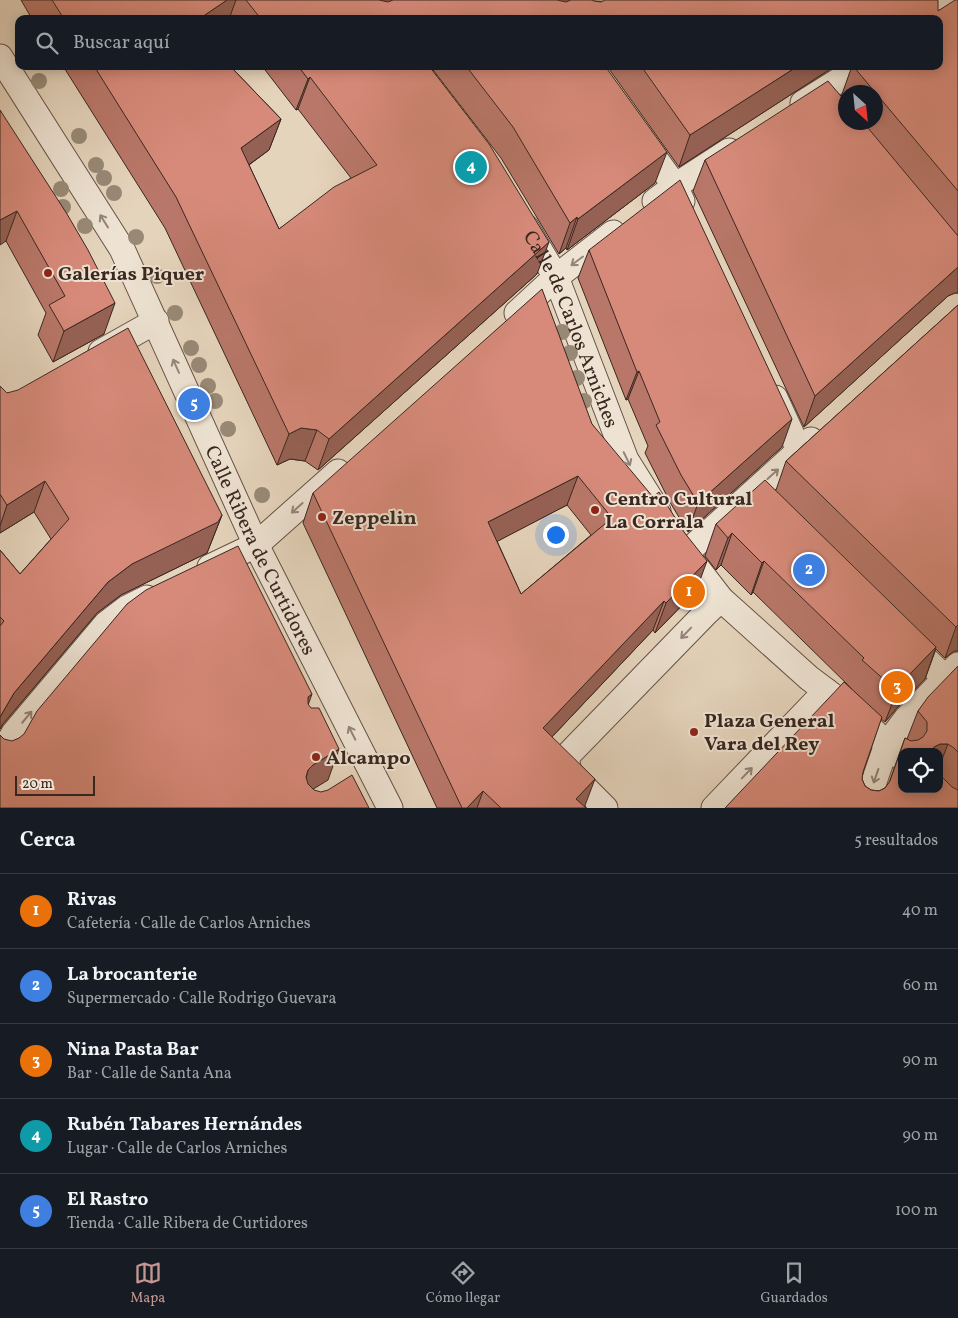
<!DOCTYPE html>
<html lang="es">
<meta charset="utf-8">
<style>
:root{--surface:#171b24;--page:#242831;--text:#f1f3f6;--muted:#9ea1a6;--line:#363941;--accent:#c59692}
body{margin:0;font-family:Vollkorn,serif;background:var(--page);color:var(--text)}
.controls{position:absolute;right:15px;bottom:15px;display:grid;overflow:hidden;border-radius:10px;box-shadow:0 2px 12px #0003}
.controls button{width:45px;height:45px;display:grid;place-items:center;padding:0;border:0;border-bottom:1px solid var(--line);background:var(--surface);color:var(--text);font:25px sans-serif}
.compass{position:absolute;left:838px;top:85px;width:45px;height:45px;border-radius:50%;background:var(--surface);box-shadow:0 2px 12px #0003;rotate:153deg}
.scale{position:absolute;left:15px;bottom:12px;width:80px;box-sizing:border-box;padding-left:5px;border:2px solid #392720;border-top:0;font-size:14px;line-height:18px;white-space:nowrap;color:#392720;-webkit-text-stroke:4px #eee3d3;paint-order:stroke}
.you{position:absolute;left:555px;top:534px;width:18px;height:18px;margin:-12px;border:4px solid #fff;border-radius:50%;background:#1a73e8;box-shadow:0 0 0 8px #1a73e833}
.badge{display:grid;place-items:center;width:32px;height:32px;border-radius:50%;background:var(--accent);color:#fff;font-size:16px;font-weight:700}
.pin{position:absolute;translate:-50% -50%;border:2px solid #fff;box-shadow:0 1px 5px #0006}
.list{margin:0;padding:0;list-style:none}
h2{display:flex;justify-content:space-between;align-items:center;height:65px;margin:0;padding:0 20px;font-size:21px}
h2 small{font-size:16px;font-weight:400;color:var(--muted)}
.list li{display:grid;grid-template-columns:32px 1fr auto;gap:15px;align-items:center;box-sizing:border-box;height:75px;padding:0 20px;border-top:1px solid var(--line)}
.list b{display:block;font-size:19px;white-space:nowrap}
.list p{margin:0;font-size:16px;white-space:nowrap;color:var(--muted)}
.list em{font-size:16px;font-style:normal;color:var(--muted)}
.icon{flex:none;width:28px;height:28px;fill:none;stroke:currentColor;stroke-width:2;stroke-linecap:round;stroke-linejoin:round}
.map{position:relative;flex:none;width:958px;height:808px;overflow:hidden}
.search{position:absolute;background:var(--surface);box-shadow:0 2px 12px #0003;left:15px;right:15px;top:15px;height:55px;display:flex;align-items:center;gap:12px;box-sizing:border-box;padding:0 18px;border-radius:10px;color:var(--muted);font-size:19px}
.sheet{height:440px;background:var(--surface)}
nav{display:flex;justify-content:space-around;align-items:center;box-sizing:border-box;height:70px;border-top:1px solid var(--line);background:var(--surface);font-size:14px;color:var(--muted)}
nav a{display:grid;justify-items:center;gap:2px}
nav .on{color:var(--accent)}
.map>svg:first-child{display:block}
</style>
<div class="map">
<svg width="958" height="808" viewBox="0 0 958 808">
<rect width="100%" height="100%" fill="#e5d4bc"/>
<filter id="stains"><feTurbulence type="fractalNoise" baseFrequency=".004" numOctaves="4"/><feColorMatrix values="0 0 0 0 .2 0 0 0 0 .09 0 0 0 0 .02 0 0 0 .5 -.17"/></filter>
<radialGradient id="worn" r=".72"><stop offset=".6" stop-color="#630" stop-opacity="0"/><stop offset="1" stop-color="#630" stop-opacity=".3"/></radialGradient>
<g fill="none" stroke-linecap="round" stroke-linejoin="round">
<g stroke="#645247" stroke-width="27">
<g id="street">
<polyline points="943,0 958,14"/>
<path id="s1" d="M 0,57 L 122,249 L 256,545 L 390,808"/>
<polyline points="803,103 862,66"/>
<polyline points="641,139 675,186 682,201"/>
<polyline points="655,201 675,186 729,151"/>
<path id="s2" d="M 526,227 L 556,277 L 626,460 L 658,511"/>
<polyline points="517,313 556,277 613,233"/>
<polyline points="101,352 156,321"/>
<polyline points="775,398 799,450"/>
<polyline points="681,547 721,599 809,678 849,708 902,758"/>
<polyline points="685,554 811,440"/>
<polyline points="210,567 256,545 338,472"/>
<polyline points="906,640 945,678"/>
<polyline points="0,757 14,733 106,624 127,608 147,598"/>
<polyline points="605,808 569,772 566,757 704,615 721,599"/>
<polyline points="714,808 826,691"/>
<polyline points="865,808 887,744 906,719 958,665"/>
</g>
</g>
<use href="#street" stroke="#eee3d3" stroke-width="25"/>
</g>
<g fill="#988976">
<circle cx="39" cy="81" r="8"/>
<circle cx="79" cy="136" r="8"/>
<circle cx="96" cy="165" r="8"/>
<circle cx="104" cy="178" r="8"/>
<circle cx="61" cy="189" r="8"/>
<circle cx="114" cy="193" r="8"/>
<circle cx="63" cy="207" r="8"/>
<circle cx="85" cy="226" r="8"/>
<circle cx="136" cy="237" r="8"/>
<circle cx="157" cy="276" r="8"/>
<circle cx="175" cy="313" r="8"/>
<circle cx="562" cy="332" r="8"/>
<circle cx="191" cy="348" r="8"/>
<circle cx="570" cy="353" r="8"/>
<circle cx="199" cy="365" r="8"/>
<circle cx="577" cy="378" r="8"/>
<circle cx="208" cy="386" r="8"/>
<circle cx="215" cy="401" r="8"/>
<circle cx="584" cy="401" r="8"/>
<circle cx="228" cy="429" r="8"/>
<circle cx="262" cy="495" r="8"/>
</g>
<g fill="#b97769" stroke="#392720" fill-rule="evenodd">
<path d="M 21,0 L 592,0 L 594,1 L 938,11 L 958,0 L 958,293 L 955,293 L 948,296 L 804,427 L 693,191 L 705,160 L 841,97 L 852,66 L 939,66 L 939,19 L 32,19 ZM 846,92 L 876,92 L 876,122 L 846,122 Z"/>
<polygon points="63,66 230,66 281,119 269,150 249,165 279,229 351,178 298,109 296,110 262,66 429,66 537,274 318,470 305,461 290,459 277,465 165,228"/>
<polygon points="430,66 605,66 655,183 567,250 566,248 559,254 501,158"/>
<polygon points="607,66 835,66 679,167"/>
<polygon points="0,110 104,334 53,362 38,335 46,313 6,241"/>
<polygon points="589,250 782,447 688,532 671,504 645,453 648,446 628,399 626,400 578,278"/>
<path d="M 958,305 L 958,651 L 954,651 L 945,658 L 936,649 L 925,679 L 896,709 L 885,722 L 881,719 L 863,772 L 862,779 L 865,786 L 871,790 L 879,791 L 885,788 L 889,783 L 905,738 L 907,739 L 918,711 L 958,666 L 958,808 L 725,808 L 852,689 L 753,592 L 751,595 L 721,565 L 716,570 L 705,556 L 716,524 L 776,490 L 786,461 ZM 902,752 L 939,752 L 939,789 Z"/>
<polygon points="0,386 7,393 222,515 207,553 121,595 97,613 3,724 0,729 0,550 20,574 51,539 34,512 0,533"/>
<path d="M 592,424 L 696,591 L 655,633 L 653,630 L 552,737 L 586,808 L 437,808 L 303,523 L 313,493 ZM 567,505 L 591,535 L 521,594 L 497,541 Z"/>
</g>
<g fill="#966155" stroke="#392720">
<polygon points="227,0 236,0 229,19 199,19"/>
<polygon points="798,66 835,66 679,167 690,135"/>
<polygon points="310,77 298,109 296,110 308,79"/>
<polygon points="281,119 269,150 229,179 241,148"/>
<polygon points="667,152 655,183 567,250 578,219"/>
<polygon points="17,211 6,241 0,245 0,220"/>
<polygon points="577,217 566,248 559,254 570,223"/>
<polygon points="549,242 537,274 318,470 329,439"/>
<polygon points="958,267 958,293 955,293 948,296 804,427 815,396"/>
<polygon points="115,303 104,334 53,362 64,331"/>
<polygon points="639,371 628,399 626,400 637,372"/>
<polygon points="792,419 782,447 688,532 698,503"/>
<polygon points="301,428 317,430 305,461 290,459 277,465 289,434"/>
<polygon points="578,476 567,505 477,552 488,522"/>
<polygon points="45,481 34,512 0,533 0,526 7,505"/>
<polygon points="222,515 207,553 121,595 97,613 3,724 0,729 0,717 14,693 108,582 132,564"/>
<polygon points="732,533 721,565 716,570 728,538"/>
<polygon points="707,561 696,591 655,633 666,603"/>
<polygon points="764,561 753,592 751,595 762,563"/>
<polygon points="664,601 653,630 532,758 543,728"/>
<polygon points="958,625 958,651 954,651 945,658 956,627"/>
<polygon points="936,647 925,679 896,709 885,722 897,691 907,677"/>
<polygon points="312,694 301,725 308,697"/>
<polygon points="940,744 948,744 939,767 939,752 931,752 934,747"/>
<polygon points="339,749 328,780 302,796 308,770 313,765"/>
<polygon points="595,779 584,808 576,799"/>
<polygon points="483,791 477,808 467,808"/>
</g>
<g fill="#d78a7a" stroke="#392720" fill-rule="evenodd">
<polygon points="52,0 227,0 199,19 64,19"/>
<polygon points="246,0 379,0 388,2 393,0 557,0 566,2 571,0 592,0 594,1 601,2 605,0 938,0 938,11 955,0 958,0 958,191 853,66 939,66 939,19 261,19"/>
<polygon points="94,66 230,66 281,119 241,148 279,229 334,187 377,165 310,77 308,79 298,66 429,66 489,144 549,242 329,439 317,430 301,428 289,434 176,197"/>
<polygon points="466,66 605,66 667,152 578,219 577,217 570,223 513,127"/>
<polygon points="641,66 798,66 690,135"/>
<polygon points="828,81 846,102 846,122 863,122 958,236 958,267 815,396 705,160"/>
<polygon points="0,110 67,214 88,250 115,303 64,331 49,305 65,296 17,211 0,220"/>
<polygon points="680,180 792,419 698,503 681,475 656,425 660,422 639,371 637,372 589,250"/>
<path d="M 542,289 L 592,424 L 653,497 L 659,492 L 684,532 L 707,561 L 666,603 L 664,601 L 543,728 L 595,779 L 576,799 L 586,808 L 501,808 L 483,791 L 467,808 L 462,808 L 313,493 ZM 578,476 L 612,518 L 521,594 L 488,522 Z"/>
<polygon points="958,305 958,625 956,627 786,461"/>
<polygon points="128,328 222,515 218,522 132,564 108,582 14,693 0,717 0,626 4,621 0,617 0,550 20,574 69,519 45,481 7,505 0,494 0,386 7,393 18,390"/>
<polygon points="765,480 936,647 907,677 897,691 862,660 864,658 764,561 762,563 732,533 728,538 716,524"/>
<polygon points="238,546 312,694 308,697 308,704 311,708 319,708 339,749 313,765 308,770 306,777 308,784 314,790 321,792 328,790 352,775 369,808 0,808 0,735 4,739 12,741 19,738 24,734 37,711 127,604 146,590"/>
<polygon points="958,666 958,752 954,748 948,744 940,744 934,747 931,752 902,752 902,789 939,789 939,774 952,787 958,790 958,808 725,808 844,682 882,717 863,772 862,779 865,786 871,790 879,791 885,788 890,781 905,738 911,741 918,740 923,737 927,731 927,722 918,711 928,697"/>
</g>
<defs><path id="oneway-shaft" d="M-6 0H5M1.5-3L5.5 0L1.5 3" fill="none" stroke-width="1.6" stroke-linecap="round" stroke-linejoin="round" transform="scale(1.25)"/></defs>
<g stroke="#94857a">
<use href="#oneway-shaft" transform="translate(104 221) rotate(-122)"/>
<use href="#oneway-shaft" transform="translate(577 261) rotate(143)"/>
<use href="#oneway-shaft" transform="translate(176 366) rotate(-114)"/>
<use href="#oneway-shaft" transform="translate(627 459) rotate(64)"/>
<use href="#oneway-shaft" transform="translate(773 474) rotate(-42)"/>
<use href="#oneway-shaft" transform="translate(297 508) rotate(138)"/>
<use href="#oneway-shaft" transform="translate(686 633) rotate(134)"/>
<use href="#oneway-shaft" transform="translate(27 717) rotate(-50)"/>
<use href="#oneway-shaft" transform="translate(352 733) rotate(-117)"/>
<use href="#oneway-shaft" transform="translate(747 773) rotate(-46)"/>
<use href="#oneway-shaft" transform="translate(876 776) rotate(109)"/>
</g>
<g fill="#8f2418" stroke="#eee3d3" stroke-width="2">
<circle cx="48" cy="273" r="5"/>
<circle cx="595" cy="510" r="5"/>
<circle cx="322" cy="517" r="5"/>
<circle cx="694" cy="732" r="5"/>
<circle cx="316" cy="757" r="5"/>
</g>
<g text-anchor="middle" stroke-width="4" stroke-linejoin="round" paint-order="stroke">
<g font-size="20" font-weight="bold" fill="#392720" stroke="#eee3d3" text-anchor="start">
<text x="58" y="280">Galerías Piquer</text>
<text x="605" y="505">Centro Cultural<tspan x="605" dy="23">La Corrala</tspan></text>
<text x="332" y="524">Zeppelin</text>
<text x="704" y="727">Plaza General<tspan x="704" dy="23">Vara del Rey</tspan></text>
<text x="326" y="764">Alcampo</text>
</g>
<g font-size="20" fill="#392720" stroke="#eee3d3">
<text dy="7" stroke="none"><textPath href="#s2" startOffset="112">Calle de Carlos Arniches</textPath></text>
<text dy="7" stroke="none"><textPath href="#s1" startOffset="559">Calle Ribera de Curtidores</textPath></text>
</g>
</g>
<rect width="100%" height="100%" filter="url(#stains)"/>
<rect width="100%" height="100%" fill="url(#worn)"/>
</svg>
<div class="controls">
<button><svg class="icon" aria-label="locate" viewBox="0 0 24 24"><circle cx="12" cy="12" r="6"/><path d="M12 2v4M12 18v4M2 12h4M18 12h4"/></svg></button>
</div>
<svg class="compass" viewBox="-18 -18 36 36"><path d="M0-13l5 13h-10z" fill="#e53935"/><path d="M0 13l5-13h-10z" fill="#9ea1a6"/></svg>
<div class="scale">20 m</div>
<div class="you"></div>
<div class="pin badge" style="left:689px;top:592px;background:#e8710a">1</div>
<div class="pin badge" style="left:809px;top:570px;background:#3f7fe0">2</div>
<div class="pin badge" style="left:897px;top:687px;background:#e8710a">3</div>
<div class="pin badge" style="left:471px;top:167px;background:#0f9aa8">4</div>
<div class="pin badge" style="left:194px;top:404px;background:#3f7fe0">5</div>
<div class="search"><svg class="icon" aria-label="search" viewBox="0 0 24 24"><circle cx="10" cy="10" r="6"/><path d="M15 15l6 6"/></svg>Buscar aquí</div>
</div>
<section class="sheet">
<h2>Cerca<small>5 resultados</small></h2>
<ul class="list">
<li><span class="badge" style="background:#e8710a">1</span><div><b>Rivas</b><p>Cafetería · Calle de Carlos Arniches</p></div><em>40 m</em></li>
<li><span class="badge" style="background:#3f7fe0">2</span><div><b>La brocanterie</b><p>Supermercado · Calle Rodrigo Guevara</p></div><em>60 m</em></li>
<li><span class="badge" style="background:#e8710a">3</span><div><b>Nina Pasta Bar</b><p>Bar · Calle de Santa Ana</p></div><em>90 m</em></li>
<li><span class="badge" style="background:#0f9aa8">4</span><div><b>Rubén Tabares Hernándes</b><p>Lugar · Calle de Carlos Arniches</p></div><em>90 m</em></li>
<li><span class="badge" style="background:#3f7fe0">5</span><div><b>El Rastro</b><p>Tienda · Calle Ribera de Curtidores</p></div><em>100 m</em></li>
</ul>
</section>
<nav>
<a class="on"><svg class="icon" aria-label="map" viewBox="0 0 24 24"><path d="M3 6l6-2 6 2 6-2v14l-6 2-6-2-6 2zM9 4v14M15 6v14"/></svg>Mapa</a>
<a><svg class="icon" aria-label="directions" viewBox="0 0 24 24"><path d="M12 3l9 9-9 9-9-9zM9 14v-3h6M13 9l2 2-2 2"/></svg>Cómo llegar</a>
<a><svg class="icon" aria-label="saved" viewBox="0 0 24 24"><path d="M7 4h10v16l-5-4-5 4z"/></svg>Guardados</a>
</nav>
